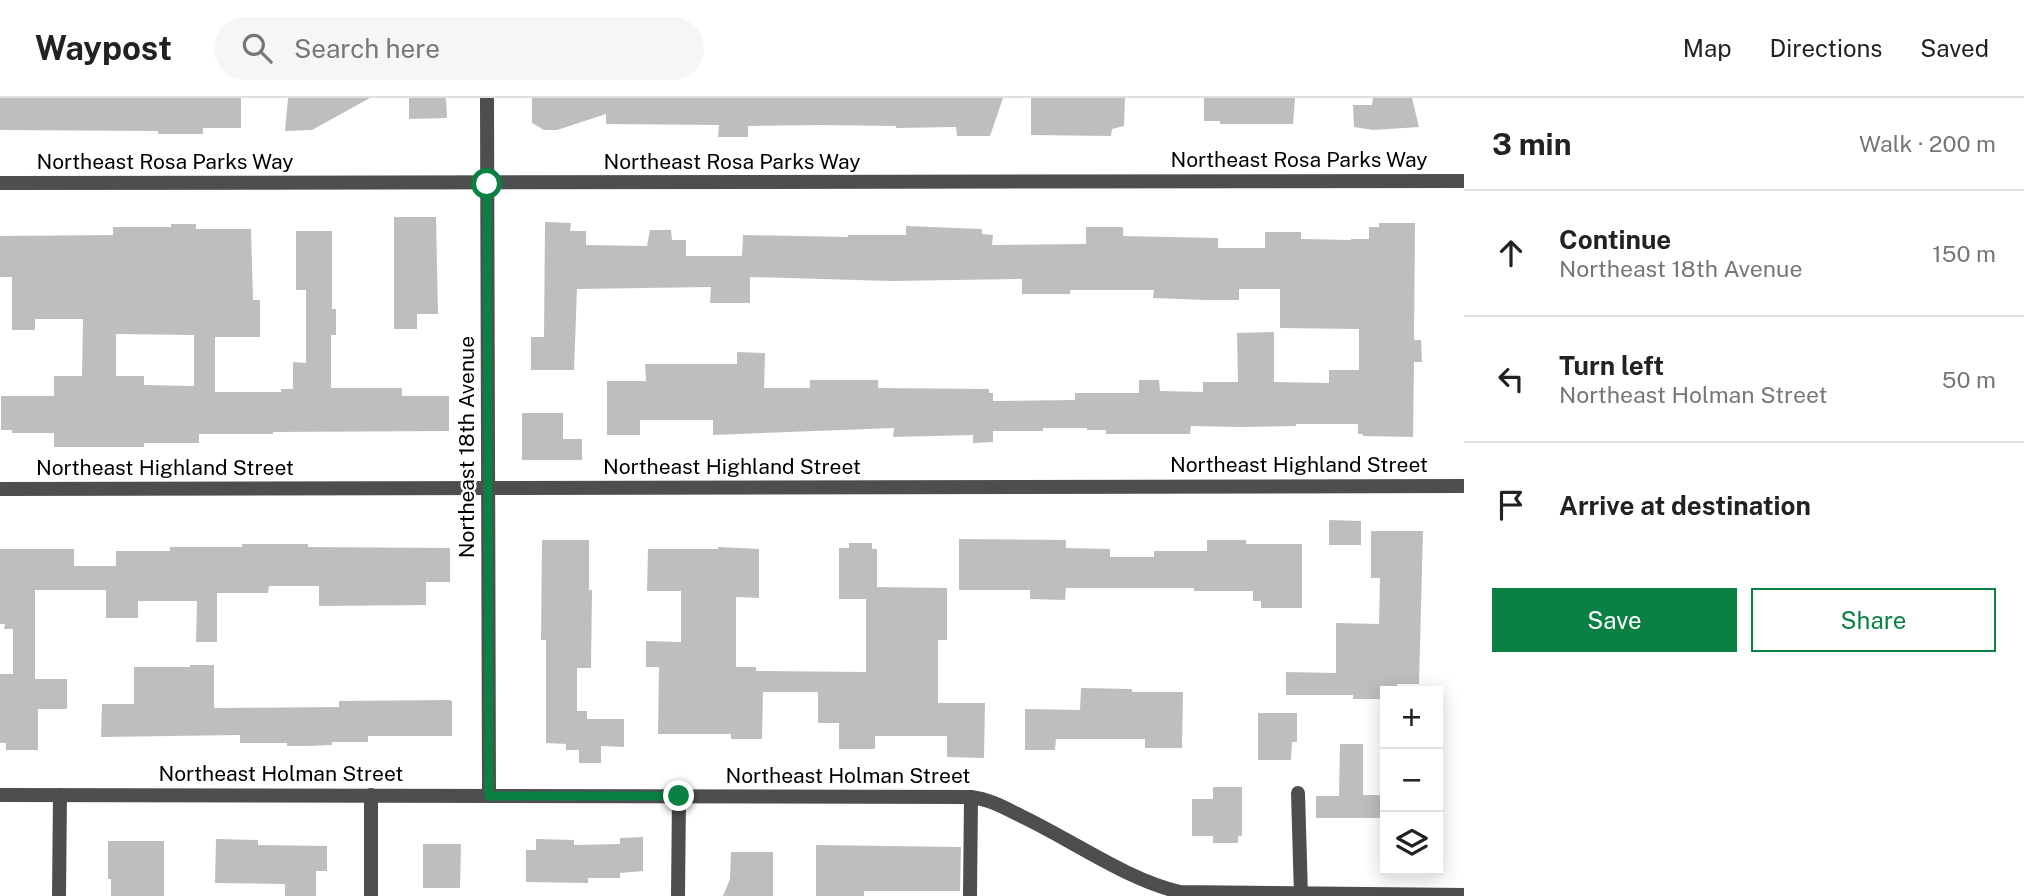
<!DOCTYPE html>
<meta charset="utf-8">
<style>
:root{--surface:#fff;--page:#f6f6f6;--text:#222;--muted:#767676;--line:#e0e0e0;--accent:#0b8043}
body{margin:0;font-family:"Public Sans",sans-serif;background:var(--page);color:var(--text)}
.controls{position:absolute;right:21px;bottom:21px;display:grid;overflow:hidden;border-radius:0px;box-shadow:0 4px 18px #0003}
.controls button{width:63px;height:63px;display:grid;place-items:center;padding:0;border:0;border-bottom:2px solid var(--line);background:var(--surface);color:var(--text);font:35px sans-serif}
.stop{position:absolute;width:21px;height:21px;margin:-16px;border:5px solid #0b8043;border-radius:50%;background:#fff}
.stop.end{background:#0b8043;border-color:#fff;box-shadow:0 2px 7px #0008}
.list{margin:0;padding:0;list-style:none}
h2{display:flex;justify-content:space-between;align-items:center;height:91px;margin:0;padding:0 28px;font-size:30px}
h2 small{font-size:23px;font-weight:400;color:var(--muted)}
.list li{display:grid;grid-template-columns:46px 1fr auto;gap:21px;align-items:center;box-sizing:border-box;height:126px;padding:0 28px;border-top:2px solid var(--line)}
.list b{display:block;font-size:26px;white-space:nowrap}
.list p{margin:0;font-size:23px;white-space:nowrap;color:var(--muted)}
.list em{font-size:23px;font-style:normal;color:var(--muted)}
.actions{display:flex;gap:14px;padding:21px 28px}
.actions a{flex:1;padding:16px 0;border:2px solid var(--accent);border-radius:0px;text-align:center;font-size:24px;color:var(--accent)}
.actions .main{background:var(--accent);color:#fff}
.icon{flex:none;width:38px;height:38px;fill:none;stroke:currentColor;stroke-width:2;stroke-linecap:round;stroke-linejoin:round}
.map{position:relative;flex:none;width:1464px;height:798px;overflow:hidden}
header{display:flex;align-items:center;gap:42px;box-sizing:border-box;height:98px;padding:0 35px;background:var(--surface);border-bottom:2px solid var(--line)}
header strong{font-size:33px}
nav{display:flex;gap:38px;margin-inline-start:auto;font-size:24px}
.search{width:490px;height:63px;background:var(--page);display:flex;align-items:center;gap:18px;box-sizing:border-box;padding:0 24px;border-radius:38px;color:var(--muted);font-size:26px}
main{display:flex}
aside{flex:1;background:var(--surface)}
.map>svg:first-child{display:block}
</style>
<header>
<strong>Waypost</strong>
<div class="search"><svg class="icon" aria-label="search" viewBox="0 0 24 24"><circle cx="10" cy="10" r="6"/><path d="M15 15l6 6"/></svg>Search here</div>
<nav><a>Map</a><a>Directions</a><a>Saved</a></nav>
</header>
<main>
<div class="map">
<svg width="1464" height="798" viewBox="0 0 1464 798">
<rect width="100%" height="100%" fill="#fff"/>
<g fill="#bebebe" fill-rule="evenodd">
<polygon points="0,0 241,0 241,30 203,30 203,36 158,36 158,33 0,32"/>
<polygon points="288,0 370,0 312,32 285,33"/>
<polygon points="409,0 446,0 447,20 409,21"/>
<polygon points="532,0 1003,0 990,38 957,38 956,29 896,30 896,28 821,27 748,28 748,39 718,39 719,27 606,26 606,16 557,32 544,32 532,25"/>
<polygon points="1031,0 1125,0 1124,28 1112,31 1111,38 1031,37"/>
<polygon points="1204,0 1295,0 1293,26 1220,26 1220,23 1204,23"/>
<polygon points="1373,0 1412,0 1419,29 1373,32 1354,29 1353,7 1372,7"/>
<polygon points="394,119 436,119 438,216 417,216 417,231 394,231"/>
<polygon points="545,124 571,125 570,133 586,133 586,147 647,148 650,132 671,132 672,142 686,142 686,158 742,158 743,137 848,139 848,137 906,137 906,128 982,131 982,136 993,137 992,147 1086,146 1086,129 1123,129 1123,138 1218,140 1218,150 1265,150 1265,134 1301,134 1301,141 1351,142 1351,141 1369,141 1369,129 1379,129 1379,125 1415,125 1414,242 1421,242 1422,264 1414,264 1413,339 1363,338 1363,336 1358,336 1358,326 1296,326 1296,328 1240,329 1191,328 1190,336 1106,336 1106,332 1087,332 1087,330 1043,330 1043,333 993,333 993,344 973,345 973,337 893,339 894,330 713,337 713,322 640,322 640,337 607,337 607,283 646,283 645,266 737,266 737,254 765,255 764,290 810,290 810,282 878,282 878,290 989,291 989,295 993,295 993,303 1075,302 1075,295 1139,295 1139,282 1159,282 1160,293 1203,294 1203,284 1238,284 1237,235 1274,234 1274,284 1329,285 1329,272 1359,272 1359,231 1280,230 1280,191 1239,191 1239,202 1206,202 1153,200 1154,192 1070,192 1070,196 1022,196 1022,181 891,183 750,179 750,205 710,205 711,189 577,191 574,272 531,272 531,239 544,239"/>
<path d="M 171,126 L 196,126 L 196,131 L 251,131 L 253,202 L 260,202 L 260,239 L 215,239 L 215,294 L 281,294 L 281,291 L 293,291 L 293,264 L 306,265 L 306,192 L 296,192 L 296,133 L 332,133 L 332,211 L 336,211 L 336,237 L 331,237 L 331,290 L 402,290 L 402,298 L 449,298 L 449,333 L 273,334 L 273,336 L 199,336 L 199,345 L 144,345 L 144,349 L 54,349 L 54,335 L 12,335 L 12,332 L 1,332 L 1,298 L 54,298 L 54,278 L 82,278 L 83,221 L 35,221 L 35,232 L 12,232 L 12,179 L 0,179 L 0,138 L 113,137 L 113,129 L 171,129 ZM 116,236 L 194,237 L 194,288 L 144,287 L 144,278 L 116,278 Z"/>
<polygon points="522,315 563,315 563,341 582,341 582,362 522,362"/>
<polygon points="1329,422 1361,423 1361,447 1329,447"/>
<polygon points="1371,433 1423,433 1419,586 1397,586 1397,593 1385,593 1385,601 1353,601 1353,597 1286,597 1286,574 1336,575 1336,525 1379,526 1380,480 1371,480"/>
<polygon points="959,441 1066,442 1066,450 1110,451 1110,459 1154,459 1154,453 1207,453 1207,442 1246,442 1246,446 1302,446 1302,510 1261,510 1261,503 1253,503 1253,493 1194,493 1194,490 1066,490 1065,502 1030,501 1030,492 959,492"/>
<polygon points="542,442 589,442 589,492 592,492 591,570 577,570 577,613 587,613 587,621 624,621 624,649 601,648 601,665 579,665 579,652 566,652 566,646 546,645 546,542 541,542"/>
<polygon points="849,445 872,445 872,451 877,451 877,489 947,490 947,542 938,542 938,605 985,605 984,660 947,659 947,638 875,638 875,651 839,651 839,625 818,625 818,594 763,594 762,641 731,641 731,636 658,636 659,569 646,569 646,543 681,544 681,493 647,493 648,451 718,451 718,449 759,451 759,500 736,499 736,569 756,569 756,573 866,574 866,501 839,501 839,450 849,450"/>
<polygon points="242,446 308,446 308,449 450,450 450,484 426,484 426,507 319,508 319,488 269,488 268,495 217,495 217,544 196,544 197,503 138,503 138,520 106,520 106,492 35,492 35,581 67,581 67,611 38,611 38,652 6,652 6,645 0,645 0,576 13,576 13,531 4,531 5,526 0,526 0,451 74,451 74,468 116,468 116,453 170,453 170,449 242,449"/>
<polygon points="190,567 214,567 214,610 339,609 339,603 449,602 452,603 452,638 368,638 368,644 332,644 332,647 310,648 287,648 287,645 240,645 240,637 101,639 102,606 134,606 134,569 190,569"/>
<polygon points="1081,590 1132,591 1132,594 1183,594 1182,650 1145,650 1145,641 1056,641 1055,652 1025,652 1025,611 1080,612"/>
<polygon points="1258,615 1297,615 1297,644 1292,644 1291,662 1258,662"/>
<polygon points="1340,646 1363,646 1363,697 1385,697 1385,720 1316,720 1316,698 1339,698"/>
<polygon points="1213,689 1242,689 1242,738 1238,738 1238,745 1213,745 1213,738 1192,738 1192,701 1213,701"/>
<polygon points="643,739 643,773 620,775 620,780 588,780 588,785 526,784 526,752 536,752 536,741 574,742 574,747 620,746 620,740"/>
<polygon points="216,741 258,742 258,747 327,748 327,773 316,773 316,798 285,798 285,786 215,785"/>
<polygon points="108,743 164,743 164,798 111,798 111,781 108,781"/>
<polygon points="423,746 461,746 460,790 423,790"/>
<polygon points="816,747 961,749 960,793 864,793 864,798 816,798"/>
<polygon points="731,754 773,754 773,798 723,798 730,781"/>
</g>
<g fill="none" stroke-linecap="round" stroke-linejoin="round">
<g stroke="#4e4e4e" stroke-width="14">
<polyline points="1298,695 1301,798"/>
<polyline points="970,798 971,699"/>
</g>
<g stroke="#4e4e4e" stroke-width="14">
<polyline points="487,0 489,698"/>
<polyline points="0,85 1464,83"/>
<polyline points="0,391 1464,388"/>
<path d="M 0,697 L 971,699 C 989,701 1005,710 1021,718 C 1072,742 1127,782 1180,794 L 1464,797"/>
<polyline points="59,798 60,697"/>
<polyline points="371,798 371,697"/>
<polyline points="678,798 679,698"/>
</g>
</g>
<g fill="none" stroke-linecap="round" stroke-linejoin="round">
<polyline stroke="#0b8043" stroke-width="9" points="487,86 489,698 679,698"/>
</g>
<g text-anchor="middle" stroke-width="5" stroke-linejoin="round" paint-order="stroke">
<g font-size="21" fill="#000" stroke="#fff">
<text x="1299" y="69">Northeast Rosa Parks Way</text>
<text x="165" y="71">Northeast Rosa Parks Way</text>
<text x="732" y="71">Northeast Rosa Parks Way</text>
<text transform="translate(467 349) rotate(-90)" y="7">Northeast 18th Avenue</text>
<text x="1299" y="374">Northeast Highland Street</text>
<text x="732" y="376">Northeast Highland Street</text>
<text x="165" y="377">Northeast Highland Street</text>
<text x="281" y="683">Northeast Holman Street</text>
<text x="848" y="685">Northeast Holman Street</text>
</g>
</g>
</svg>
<div class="controls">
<button>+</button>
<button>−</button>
<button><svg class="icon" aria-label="layers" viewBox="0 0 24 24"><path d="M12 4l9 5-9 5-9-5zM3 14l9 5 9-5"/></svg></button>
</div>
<div class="stop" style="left:487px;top:86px"></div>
<div class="stop end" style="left:679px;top:698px"></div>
</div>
<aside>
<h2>3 min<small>Walk · 200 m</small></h2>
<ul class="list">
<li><svg class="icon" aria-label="ahead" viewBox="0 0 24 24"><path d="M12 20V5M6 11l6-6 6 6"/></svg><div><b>Continue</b><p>Northeast 18th Avenue</p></div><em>150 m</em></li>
<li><svg class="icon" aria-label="left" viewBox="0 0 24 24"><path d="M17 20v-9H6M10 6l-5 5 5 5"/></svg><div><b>Turn left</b><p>Northeast Holman Street</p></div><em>50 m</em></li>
<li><svg class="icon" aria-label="arrive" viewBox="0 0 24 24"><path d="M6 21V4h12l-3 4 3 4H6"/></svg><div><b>Arrive at destination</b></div></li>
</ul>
<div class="actions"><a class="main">Save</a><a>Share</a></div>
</aside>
</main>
